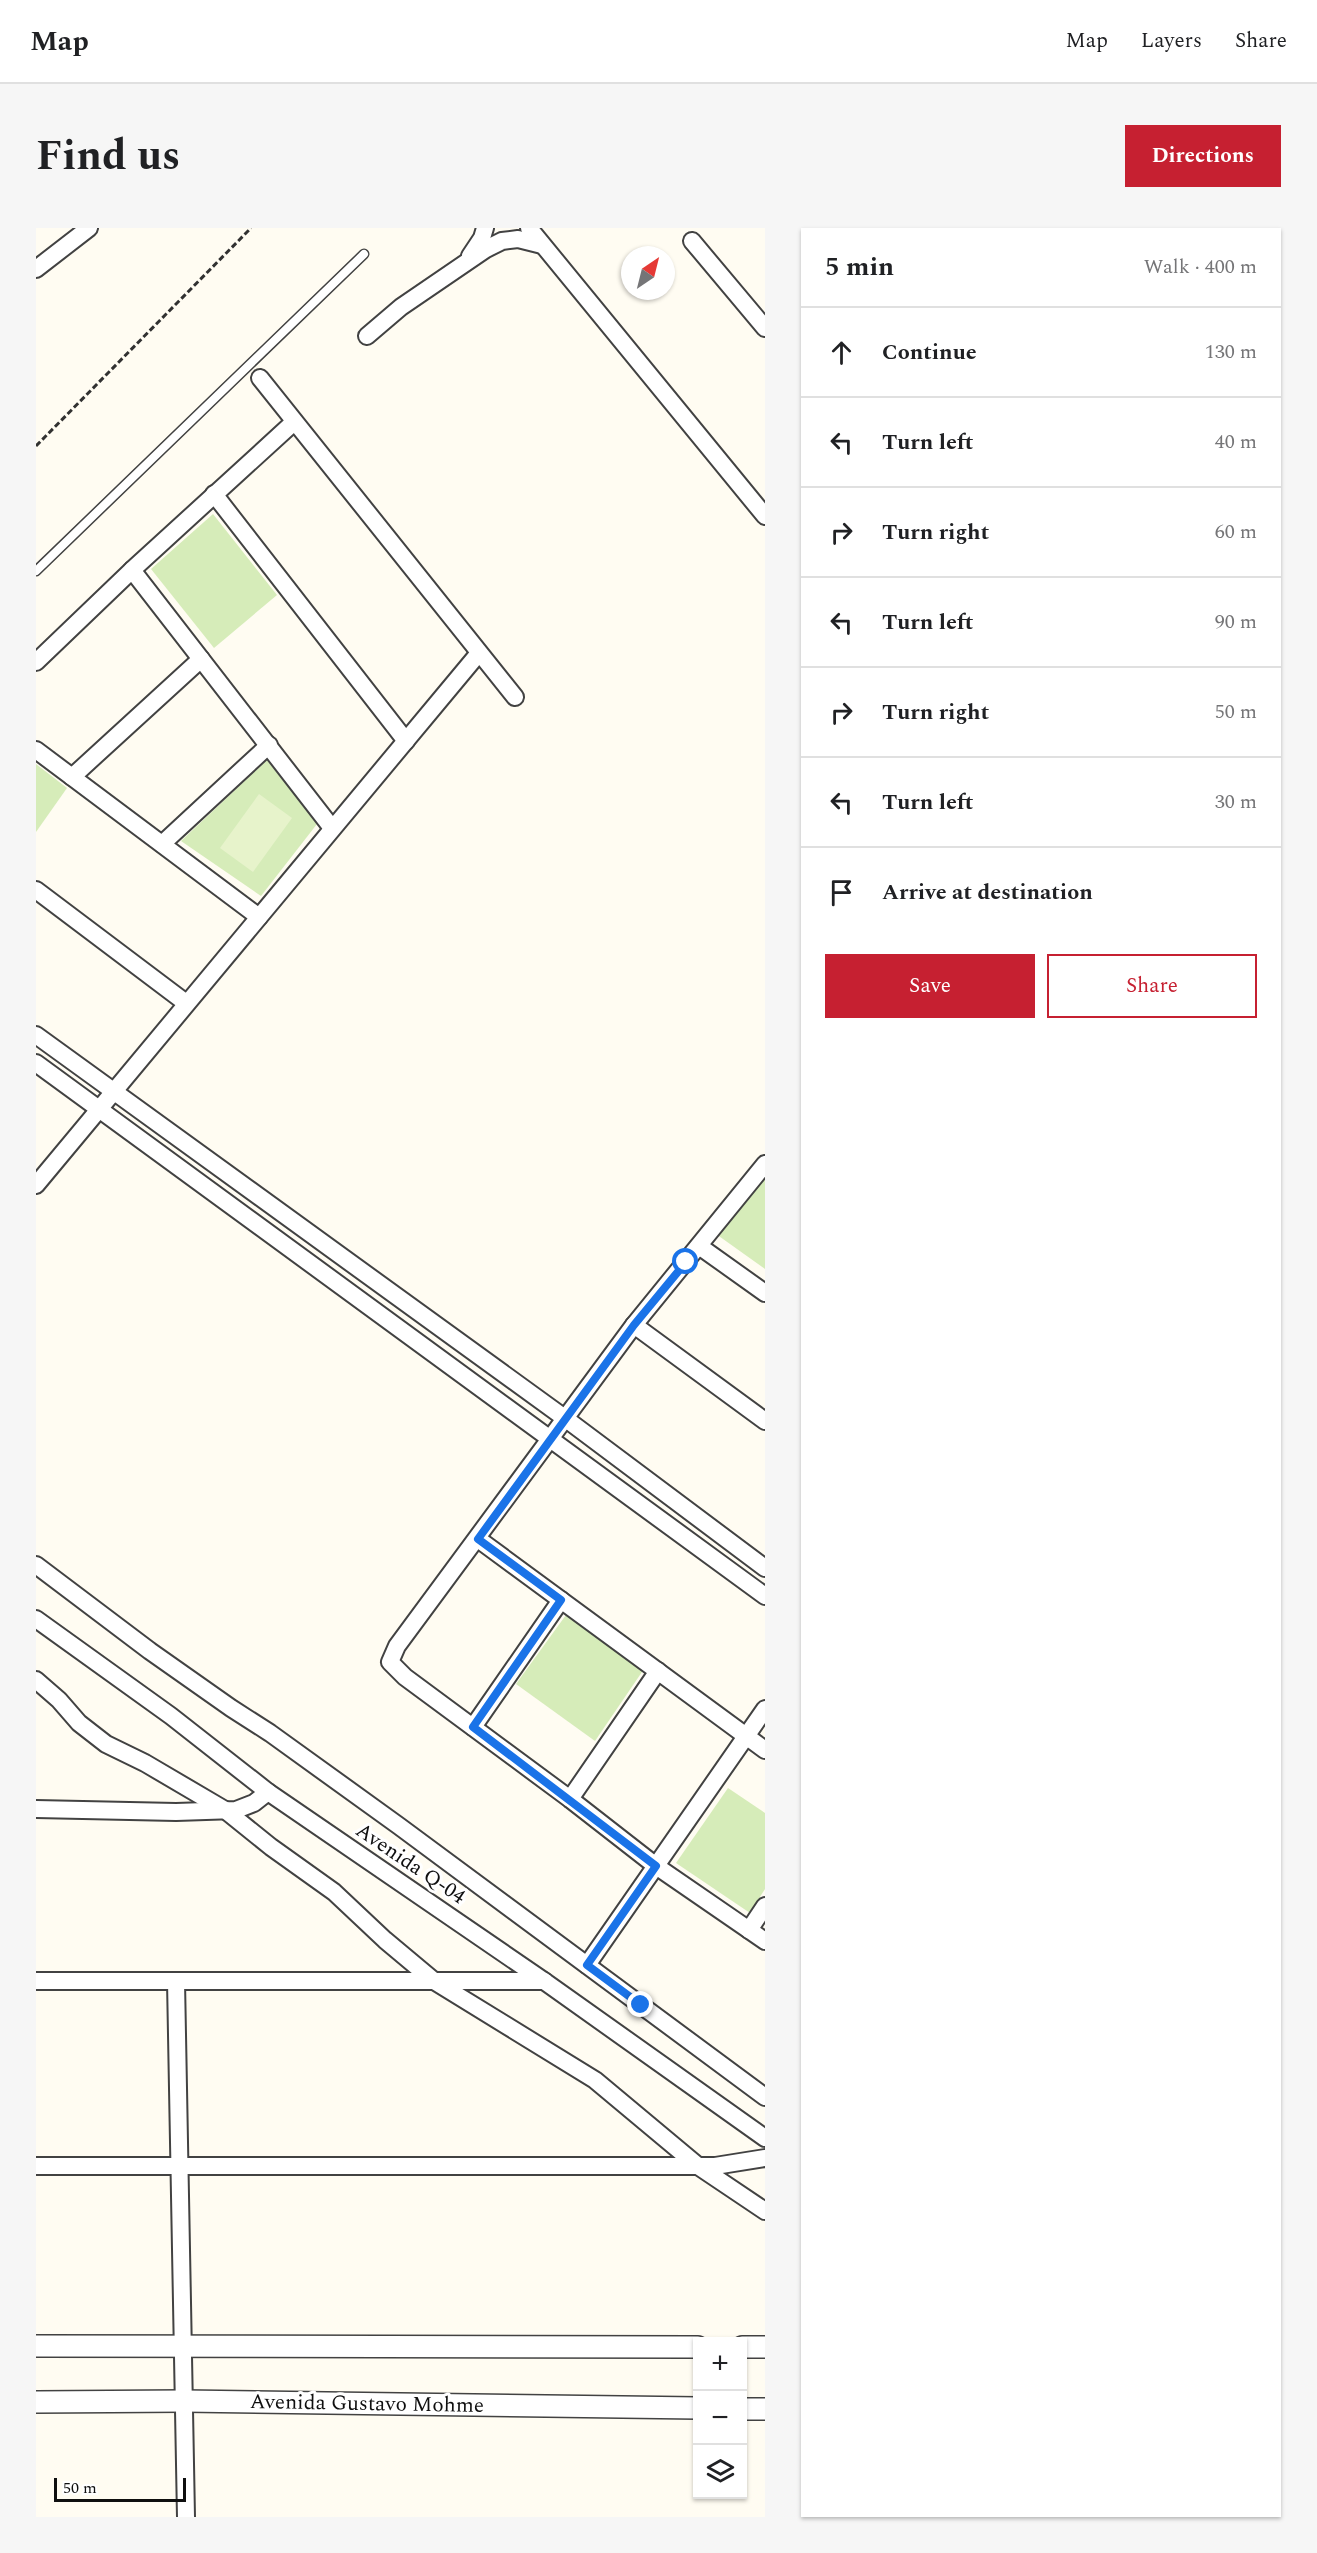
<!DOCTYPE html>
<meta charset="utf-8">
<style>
:root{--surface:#fff;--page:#f6f6f6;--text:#202124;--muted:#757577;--line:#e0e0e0;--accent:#c62031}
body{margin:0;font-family:Spectral,serif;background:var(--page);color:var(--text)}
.controls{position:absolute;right:18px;bottom:18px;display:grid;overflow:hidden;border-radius:0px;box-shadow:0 2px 4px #0004}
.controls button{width:54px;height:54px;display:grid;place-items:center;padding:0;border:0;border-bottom:2px solid var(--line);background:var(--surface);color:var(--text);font:30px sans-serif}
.compass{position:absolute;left:585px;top:18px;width:54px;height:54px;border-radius:50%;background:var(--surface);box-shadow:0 2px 4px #0004;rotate:35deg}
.scale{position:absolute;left:18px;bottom:15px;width:132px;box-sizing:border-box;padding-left:6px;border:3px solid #0f0f0f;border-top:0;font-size:16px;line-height:21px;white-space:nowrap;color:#0f0f0f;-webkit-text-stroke:4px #fff;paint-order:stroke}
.stop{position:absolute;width:18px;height:18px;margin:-14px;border:4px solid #1a73e8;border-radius:50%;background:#fff}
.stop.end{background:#1a73e8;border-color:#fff;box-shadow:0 2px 6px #0008}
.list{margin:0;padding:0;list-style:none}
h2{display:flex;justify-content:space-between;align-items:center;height:78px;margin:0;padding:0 24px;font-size:26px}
h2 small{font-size:20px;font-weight:400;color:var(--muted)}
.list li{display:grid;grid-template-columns:39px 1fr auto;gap:18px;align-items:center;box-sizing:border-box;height:90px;padding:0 24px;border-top:2px solid var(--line)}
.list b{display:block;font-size:22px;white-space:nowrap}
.list em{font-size:20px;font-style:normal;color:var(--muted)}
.actions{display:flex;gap:12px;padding:18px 24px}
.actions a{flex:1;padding:14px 0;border:2px solid var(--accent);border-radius:0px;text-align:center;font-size:21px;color:var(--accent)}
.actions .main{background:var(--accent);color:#fff}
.icon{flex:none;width:33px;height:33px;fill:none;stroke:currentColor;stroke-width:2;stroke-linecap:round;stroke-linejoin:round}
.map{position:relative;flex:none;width:729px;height:2289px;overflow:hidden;border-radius:0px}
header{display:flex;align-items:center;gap:36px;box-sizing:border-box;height:84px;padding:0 30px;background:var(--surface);border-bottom:2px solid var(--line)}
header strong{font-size:28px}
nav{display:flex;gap:33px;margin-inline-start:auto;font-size:21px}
.intro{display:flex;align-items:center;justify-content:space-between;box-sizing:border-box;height:144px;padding:0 36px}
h1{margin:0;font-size:42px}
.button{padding:15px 27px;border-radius:0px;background:var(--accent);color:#fff;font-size:21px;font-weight:700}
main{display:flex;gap:36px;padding:0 36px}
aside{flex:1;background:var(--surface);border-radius:0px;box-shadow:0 2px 4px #0004}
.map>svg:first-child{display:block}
</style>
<header>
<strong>Map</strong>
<nav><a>Map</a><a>Layers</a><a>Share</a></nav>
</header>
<div class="intro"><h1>Find us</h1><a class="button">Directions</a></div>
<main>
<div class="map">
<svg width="729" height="2289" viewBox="0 0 729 2289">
<rect width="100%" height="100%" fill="#fffcf2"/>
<g fill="#d6ecb9">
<polygon points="177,286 241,367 178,420 115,341"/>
<polygon points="231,532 281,596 225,668 145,613"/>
<polygon points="0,536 31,560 0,604"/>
<polygon points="729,943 729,1041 680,1006"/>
<polygon points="539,1386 608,1441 559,1513 480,1456 530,1387"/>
<polygon points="692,1560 729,1585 729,1661 714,1685 640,1635"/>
</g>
<polygon fill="#e7f3cb" points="223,566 256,590 217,644 184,620"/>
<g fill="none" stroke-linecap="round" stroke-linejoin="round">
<g stroke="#424242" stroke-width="11">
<polyline id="service" points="0,343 328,26"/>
</g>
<g stroke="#424242" stroke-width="20">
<g id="minor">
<polyline points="493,0 729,288"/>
<polyline points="656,13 729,100"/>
<polyline points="434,28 446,10 449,0"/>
<polyline points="0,41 53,0"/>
<polyline points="331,108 365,79 450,21 466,13 482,11 506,17"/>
<polyline points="224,150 479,469"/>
<polyline points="178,266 370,513"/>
<polyline points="96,342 296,600"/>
<polyline points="0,434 96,342 258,194"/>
<polyline points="0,522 223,689"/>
<polyline points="36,549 165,431"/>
<polyline points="126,616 233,517"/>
<polyline points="0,662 150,775"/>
<polyline points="0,807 530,1191 729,1340"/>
<polyline points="0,835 729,1368"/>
<polyline points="729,936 598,1097 361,1418 354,1434 369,1449 534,1571 620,1638 729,1713"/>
<polyline points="0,957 443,425"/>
<polyline points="663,1018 729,1065"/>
<polyline points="598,1097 729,1193"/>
<polyline points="442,1311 729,1522"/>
<polyline points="0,1337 114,1423 195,1480 234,1505 363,1598 729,1869"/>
<polyline points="0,1391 135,1488 232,1564 508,1753 729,1910"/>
<polyline points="0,1452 23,1472 43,1495 70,1516 109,1535 189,1582 235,1619 298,1664 349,1712 398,1753 559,1852 662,1938 729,1983"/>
<polyline points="437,1499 525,1372"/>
<polyline points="534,1571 622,1443"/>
<polyline points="0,1581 140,1584 200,1582 218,1575 232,1564"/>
<polyline points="713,1702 729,1678"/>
<polyline points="551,1737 729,1481"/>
<polyline points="0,1753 508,1753"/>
<polyline points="140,1753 150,2289"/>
<polyline points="0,1938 679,1938 729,1930"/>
</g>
</g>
<g stroke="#424242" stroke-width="24">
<g id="tertiary">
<polyline points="0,2118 662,2119"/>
<polyline points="706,2119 729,2119"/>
<polyline points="0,2174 148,2173 662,2180"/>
<polyline points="706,2181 729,2181"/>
</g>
</g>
<polyline stroke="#313131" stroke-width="3" stroke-dasharray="6 3" stroke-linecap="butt" points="0,218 215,0"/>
<use href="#service" stroke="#fff" stroke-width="8"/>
<use href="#minor" stroke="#fff" stroke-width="16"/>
<use href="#tertiary" stroke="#fff" stroke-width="21"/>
</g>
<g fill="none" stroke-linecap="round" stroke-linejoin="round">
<polyline stroke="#1a73e8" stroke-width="8" points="605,1777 551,1737 620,1638 437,1499 525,1372 442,1311 598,1097 650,1034"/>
</g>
<g text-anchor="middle" stroke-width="6" stroke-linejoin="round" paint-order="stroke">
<g font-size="21" fill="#0f0f0f" stroke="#fff">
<text transform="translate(375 1635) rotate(34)" y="7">Avenida Q-04</text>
<text transform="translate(331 2175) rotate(1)" y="7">Avenida Gustavo Mohme</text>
</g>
</g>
</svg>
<div class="controls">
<button>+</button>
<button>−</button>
<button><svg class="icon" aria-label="layers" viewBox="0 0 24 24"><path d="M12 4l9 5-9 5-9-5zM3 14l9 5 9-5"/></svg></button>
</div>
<svg class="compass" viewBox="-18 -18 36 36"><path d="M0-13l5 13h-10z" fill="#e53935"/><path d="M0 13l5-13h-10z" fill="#757577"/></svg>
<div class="scale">50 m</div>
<div class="stop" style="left:650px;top:1034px"></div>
<div class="stop end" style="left:605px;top:1777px"></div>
</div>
<aside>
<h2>5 min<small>Walk · 400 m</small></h2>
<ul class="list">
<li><svg class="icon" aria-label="ahead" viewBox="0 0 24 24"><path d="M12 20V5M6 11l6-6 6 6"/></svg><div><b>Continue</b></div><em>130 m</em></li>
<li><svg class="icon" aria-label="left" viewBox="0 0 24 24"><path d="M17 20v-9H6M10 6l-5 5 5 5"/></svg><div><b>Turn left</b></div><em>40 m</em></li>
<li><svg class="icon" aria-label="right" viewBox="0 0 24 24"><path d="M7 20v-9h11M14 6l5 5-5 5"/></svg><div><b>Turn right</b></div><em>60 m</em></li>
<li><svg class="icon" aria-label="left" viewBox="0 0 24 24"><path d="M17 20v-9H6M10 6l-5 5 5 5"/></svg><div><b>Turn left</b></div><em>90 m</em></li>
<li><svg class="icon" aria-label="right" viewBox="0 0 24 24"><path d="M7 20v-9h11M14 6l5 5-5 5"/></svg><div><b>Turn right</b></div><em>50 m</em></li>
<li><svg class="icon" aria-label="left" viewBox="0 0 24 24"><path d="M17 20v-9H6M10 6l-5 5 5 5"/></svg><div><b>Turn left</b></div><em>30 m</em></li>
<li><svg class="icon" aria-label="arrive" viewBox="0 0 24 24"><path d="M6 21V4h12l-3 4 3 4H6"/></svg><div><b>Arrive at destination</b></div></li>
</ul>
<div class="actions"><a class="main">Save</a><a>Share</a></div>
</aside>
</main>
